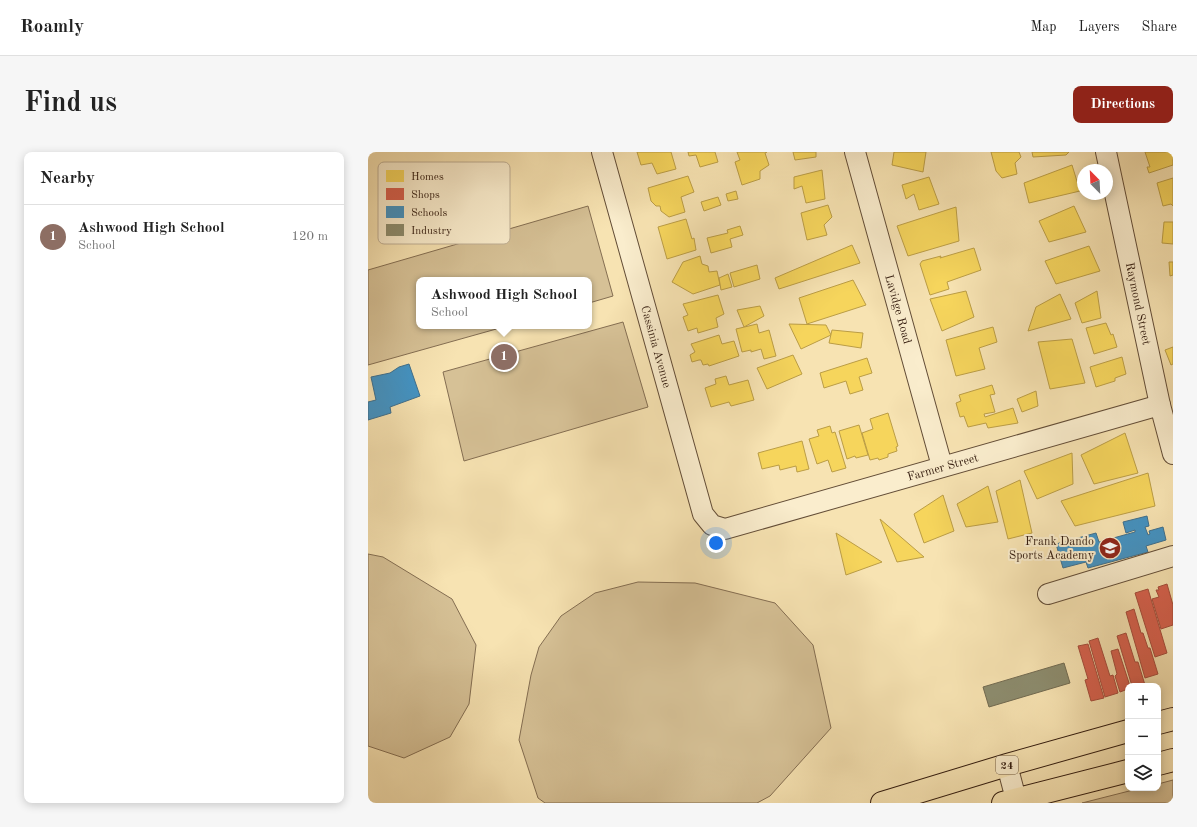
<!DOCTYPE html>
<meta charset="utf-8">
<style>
:root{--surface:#fff;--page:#f6f6f6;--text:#222;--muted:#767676;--line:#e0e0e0;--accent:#8f2418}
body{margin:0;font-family:"Old Standard TT",serif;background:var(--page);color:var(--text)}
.controls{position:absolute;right:12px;bottom:12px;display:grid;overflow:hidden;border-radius:8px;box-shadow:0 2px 10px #0003}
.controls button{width:36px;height:36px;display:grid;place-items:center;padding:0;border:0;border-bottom:1px solid var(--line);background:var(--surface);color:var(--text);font:20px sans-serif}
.compass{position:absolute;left:709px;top:12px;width:36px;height:36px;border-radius:50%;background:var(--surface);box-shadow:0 2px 10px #0003;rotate:336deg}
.you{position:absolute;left:348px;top:391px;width:14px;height:14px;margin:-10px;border:3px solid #fff;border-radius:50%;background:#1a73e8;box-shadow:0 0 0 6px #1a73e833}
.badge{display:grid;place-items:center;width:26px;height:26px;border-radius:50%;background:var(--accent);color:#fff;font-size:13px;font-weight:700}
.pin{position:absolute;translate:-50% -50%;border:2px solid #fff;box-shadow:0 1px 4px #0006}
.popup{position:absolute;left:48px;top:125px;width:176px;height:52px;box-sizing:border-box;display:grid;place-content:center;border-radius:8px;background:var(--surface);filter:drop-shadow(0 1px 3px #0005);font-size:13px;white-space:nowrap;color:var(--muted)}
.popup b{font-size:15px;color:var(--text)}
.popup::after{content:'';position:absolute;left:50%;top:100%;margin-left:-8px;border:8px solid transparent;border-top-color:var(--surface)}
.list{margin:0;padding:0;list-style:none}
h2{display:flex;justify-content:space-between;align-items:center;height:52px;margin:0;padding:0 16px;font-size:17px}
h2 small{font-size:13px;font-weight:400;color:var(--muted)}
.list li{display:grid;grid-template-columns:26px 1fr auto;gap:12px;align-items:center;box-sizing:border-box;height:64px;padding:0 16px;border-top:1px solid var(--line)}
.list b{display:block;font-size:15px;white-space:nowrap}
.list p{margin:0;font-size:13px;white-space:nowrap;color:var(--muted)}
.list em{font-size:13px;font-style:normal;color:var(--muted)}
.icon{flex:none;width:22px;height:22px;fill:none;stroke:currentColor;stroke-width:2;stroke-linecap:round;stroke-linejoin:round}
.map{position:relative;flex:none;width:805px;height:651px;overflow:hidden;border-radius:8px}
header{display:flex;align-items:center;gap:24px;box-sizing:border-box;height:56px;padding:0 20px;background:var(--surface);border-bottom:1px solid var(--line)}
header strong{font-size:19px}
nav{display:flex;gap:22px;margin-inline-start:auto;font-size:14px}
.intro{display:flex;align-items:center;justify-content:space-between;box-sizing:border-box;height:96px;padding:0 24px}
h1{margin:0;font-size:28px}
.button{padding:10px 18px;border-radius:8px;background:var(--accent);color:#fff;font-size:14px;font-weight:700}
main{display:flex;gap:24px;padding:0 24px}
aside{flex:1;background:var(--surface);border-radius:8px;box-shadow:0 2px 10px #0003}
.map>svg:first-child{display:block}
</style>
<header>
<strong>Roamly</strong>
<nav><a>Map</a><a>Layers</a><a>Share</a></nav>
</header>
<div class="intro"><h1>Find us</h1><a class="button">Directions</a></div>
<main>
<aside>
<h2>Nearby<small></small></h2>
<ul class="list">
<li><span class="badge" style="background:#8d6e63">1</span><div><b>Ashwood High School</b><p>School</p></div><em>120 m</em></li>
</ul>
</aside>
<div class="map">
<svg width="805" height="651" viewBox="0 0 805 651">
<rect width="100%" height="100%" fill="#f7e3b2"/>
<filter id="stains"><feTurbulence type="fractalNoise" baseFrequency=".005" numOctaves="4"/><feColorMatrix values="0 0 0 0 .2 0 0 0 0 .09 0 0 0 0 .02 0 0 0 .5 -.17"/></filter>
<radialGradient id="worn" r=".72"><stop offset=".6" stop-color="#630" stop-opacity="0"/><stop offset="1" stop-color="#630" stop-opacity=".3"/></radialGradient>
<g fill="#d6c196" stroke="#846e52">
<polygon points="220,54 245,144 221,151 221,128 51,128 51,174 139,174 0,213 0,118"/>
<polygon points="255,170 280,255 96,309 75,220"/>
<polygon points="0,402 15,405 84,447 108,493 101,552 82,585 36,606 0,594"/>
<polygon points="270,430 327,431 407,451 445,493 463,576 402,644 389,651 177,651 170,646 151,588 163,523 171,495 193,464 227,441"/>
<polygon points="805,628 805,651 714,651 773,636 790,636 790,632"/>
</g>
<g fill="#f6d55c" stroke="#bb9d45">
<polygon points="269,0 303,0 308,17 289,22 284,11 273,13"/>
<polygon points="320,0 347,0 350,10 332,15 328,3 321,4"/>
<polygon points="369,0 399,0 397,1 401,13 392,19 392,27 374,33 367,10 372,8"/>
<polygon points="425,0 448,0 448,5 427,8"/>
<polygon points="526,0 558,0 555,20 524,13"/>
<polygon points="623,0 651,0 653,5 647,11 649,22 634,26 628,19"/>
<polygon points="664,0 701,0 698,3 665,5"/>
<polygon points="777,0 805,0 805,13 781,21 779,15 782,15"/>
<polygon points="704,13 712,39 661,51 656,31"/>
<polygon points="454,18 457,47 438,51 434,34 426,37 426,25"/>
<polygon points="320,24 326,40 313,45 317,60 301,65 293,59 292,54 288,54 283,49 280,36"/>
<polygon points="561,25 571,52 551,58 546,42 538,47 534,33"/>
<polygon points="805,26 805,54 803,52 795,54 789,31"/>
<polygon points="368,39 370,47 360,49 358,42"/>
<polygon points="350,45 353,53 336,59 333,50"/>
<polygon points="460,53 464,65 456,73 459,83 439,88 433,61"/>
<polygon points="706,54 718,80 681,90 671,69"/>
<polygon points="588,55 591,89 540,104 529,74"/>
<polygon points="318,67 324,87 326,86 328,98 299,107 290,75"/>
<polygon points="796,70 805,70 805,92 794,91"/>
<polygon points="372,74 375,83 362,87 364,95 343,101 339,86 360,81 359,78"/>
<polygon points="484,93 492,111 411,137 407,126"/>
<polygon points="721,94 732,119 688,132 677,109"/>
<polygon points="606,96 613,118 579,130 581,137 562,143 552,112 554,109 573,104 572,106"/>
<polygon points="332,104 334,112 340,114 341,120 349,119 352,133 325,142 304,130 315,110"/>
<polygon points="801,110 805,110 805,123 802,124"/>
<polygon points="389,113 392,127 366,135 362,121"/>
<polygon points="360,122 364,135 353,138 351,126"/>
<polygon points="485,128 498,153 439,172 431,146"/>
<polygon points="598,139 606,165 574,179 562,147"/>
<polygon points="729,139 733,166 714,171 707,151"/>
<polygon points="692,142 703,167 660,179 668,155"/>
<polygon points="350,143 356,162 348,166 350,175 330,181 329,176 320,179 315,165 320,163 315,152"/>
<polygon points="392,154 396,164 376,175 369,158"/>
<polygon points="738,171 743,183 745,182 749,195 726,202 718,176"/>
<polygon points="389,172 391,181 401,178 408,204 396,207 393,197 383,200 383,198 374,200 368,177"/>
<polygon points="421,172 458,173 463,183 433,197"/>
<polygon points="625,175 629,190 611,196 617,217 588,224 578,188"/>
<polygon points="464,178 495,181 493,196 461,191"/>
<polygon points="351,183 354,192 366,189 371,204 341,214 340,212 335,213 333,208 331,208 324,210 322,203 327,200 323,192"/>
<polygon points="704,187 717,231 682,237 670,190"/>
<polygon points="805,195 805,212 803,213 797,198"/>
<polygon points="425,203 434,222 399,237 389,216"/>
<polygon points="754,205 758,222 747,226 747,229 728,235 722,215"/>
<polygon points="499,206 504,221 491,225 495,238 482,242 478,229 456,236 452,221"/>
<polygon points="358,224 361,233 380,228 386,248 363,254 361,250 343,255 337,236 348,232 347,227"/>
<polygon points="624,233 627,242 622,243 627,260 616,262 617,265 645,256 650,271 620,276 618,271 600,275 596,264 592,265 588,251 593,249 591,243"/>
<polygon points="668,239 670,254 654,260 649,247"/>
<polygon points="520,261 530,294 528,295 529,299 520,302 520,305 511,308 510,306 502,308 494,281 505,277 502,267"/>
<polygon points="491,273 500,303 488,306 487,304 479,307 471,279"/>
<polygon points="462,274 464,281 467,280 478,316 464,320 460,308 449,312 441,287 451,284 449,278"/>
<polygon points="757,281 770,321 726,332 713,303"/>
<polygon points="434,289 441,317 429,320 428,314 412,318 411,313 394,317 390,301"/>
<polygon points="704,301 705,332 669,347 656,319"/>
<polygon points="780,321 787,354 707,374 693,349"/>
<polygon points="652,328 664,381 640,387 628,339"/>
<polygon points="620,334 630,370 598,375 589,352"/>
<polygon points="575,343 586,379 556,391 546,362"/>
<polygon points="512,367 556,405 529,410"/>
<polygon points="468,381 514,410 478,423"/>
</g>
<g fill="#d6604d" stroke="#a54b3a">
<polygon points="799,432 805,453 805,473 793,477 784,447 791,445 788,438 791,438 790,435"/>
<polygon points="780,437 799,501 787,505 767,441"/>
<polygon points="766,457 773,481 775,481 780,496 782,496 790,522 777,526 758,460"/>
<polygon points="758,481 767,510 770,510 777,533 764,534 749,484"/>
<polygon points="730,486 742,524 745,523 750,541 737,545 721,489"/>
<polygon points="720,492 736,546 723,549 717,528 720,527 710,494"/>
<polygon points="750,497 762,534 760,534 760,537 752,540 747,524 749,522 743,499"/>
</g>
<g fill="#4393c3" stroke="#3e6f8d">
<polygon points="41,212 52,244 22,255 23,261 0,268 0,250 8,248 3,225 22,221 31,215"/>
<polygon points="779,364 781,374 777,375 780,383 782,382 781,379 795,375 798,388 778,394 780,400 720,416 718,410 695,416 688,392 728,381 731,390 767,380 767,378 758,381 755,370"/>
</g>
<polygon fill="#8c8c6e" stroke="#716a51" points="696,511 702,531 621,555 615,535"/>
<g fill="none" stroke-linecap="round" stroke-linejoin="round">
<g stroke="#634d37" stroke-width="22">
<g id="minor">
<path id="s1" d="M 234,0 L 335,362 L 344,373 L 357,377 L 792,253"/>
<path id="s2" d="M 487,0 L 574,314"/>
<path id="s3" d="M 738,0 L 792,253 L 805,302"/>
<polyline points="680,442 805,404"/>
<polyline points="639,613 649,651"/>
</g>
</g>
<g stroke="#321b0e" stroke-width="24">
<g id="major">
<polyline points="790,571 805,567"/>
<polyline points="790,612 805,608"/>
<polyline points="514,651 639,613 760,579"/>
<polyline points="635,651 760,619"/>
</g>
</g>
<use href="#minor" stroke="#faedcd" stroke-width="20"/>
<use href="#major" stroke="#f7e3b2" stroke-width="22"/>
</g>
<defs>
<g id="school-disc" transform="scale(1.15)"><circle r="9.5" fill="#8f2418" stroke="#faedcd"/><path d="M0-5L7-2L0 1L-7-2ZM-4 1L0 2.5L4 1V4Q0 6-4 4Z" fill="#fff"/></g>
</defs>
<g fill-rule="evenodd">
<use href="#school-disc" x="742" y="396"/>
</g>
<g text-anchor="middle" stroke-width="4" stroke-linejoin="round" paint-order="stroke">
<rect fill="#faedcd" stroke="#6e5a47" stroke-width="1" x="628" y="604" width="22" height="18" rx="3"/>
<g font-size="11" font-weight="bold" fill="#321b0e">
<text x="639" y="617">24</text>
</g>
<g font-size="12" fill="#321b0e" stroke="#faedcd">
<text dy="4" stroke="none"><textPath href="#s3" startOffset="155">Raymond Street</textPath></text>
<text dy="4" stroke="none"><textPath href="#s2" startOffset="163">Lavidge Road</textPath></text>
<text dy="4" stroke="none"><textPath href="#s1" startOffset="202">Cassinia Avenue</textPath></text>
<text dy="4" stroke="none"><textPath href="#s1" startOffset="630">Farmer Street</textPath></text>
</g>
<g font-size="12" fill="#321b0e" stroke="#faedcd" text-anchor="end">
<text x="726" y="393">Frank Dando<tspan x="726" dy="14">Sports Academy</tspan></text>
</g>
</g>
<rect x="10" y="10" width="132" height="82" rx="6" fill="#faedcd" stroke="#beae94" stroke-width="1"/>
<rect x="18" y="18" width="18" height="12" fill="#f6d55c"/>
<rect x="18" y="36" width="18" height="12" fill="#d6604d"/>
<rect x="18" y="54" width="18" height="12" fill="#4393c3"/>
<rect x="18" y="72" width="18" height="12" fill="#8c8c6e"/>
<g font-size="11" fill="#321b0e">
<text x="43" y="28">Homes</text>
<text x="43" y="46">Shops</text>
<text x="43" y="64">Schools</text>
<text x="43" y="82">Industry</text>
</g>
<rect width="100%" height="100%" filter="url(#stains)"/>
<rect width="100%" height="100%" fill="url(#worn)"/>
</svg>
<div class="controls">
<button>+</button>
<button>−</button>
<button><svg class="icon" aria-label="layers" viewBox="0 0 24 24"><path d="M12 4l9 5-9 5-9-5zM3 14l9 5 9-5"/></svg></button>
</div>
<svg class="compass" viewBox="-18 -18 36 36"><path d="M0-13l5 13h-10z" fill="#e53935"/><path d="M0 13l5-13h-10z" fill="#767676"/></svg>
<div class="you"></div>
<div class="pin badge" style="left:136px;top:205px;background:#8d6e63">1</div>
<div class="popup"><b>Ashwood High School</b>School</div>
</div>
</main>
